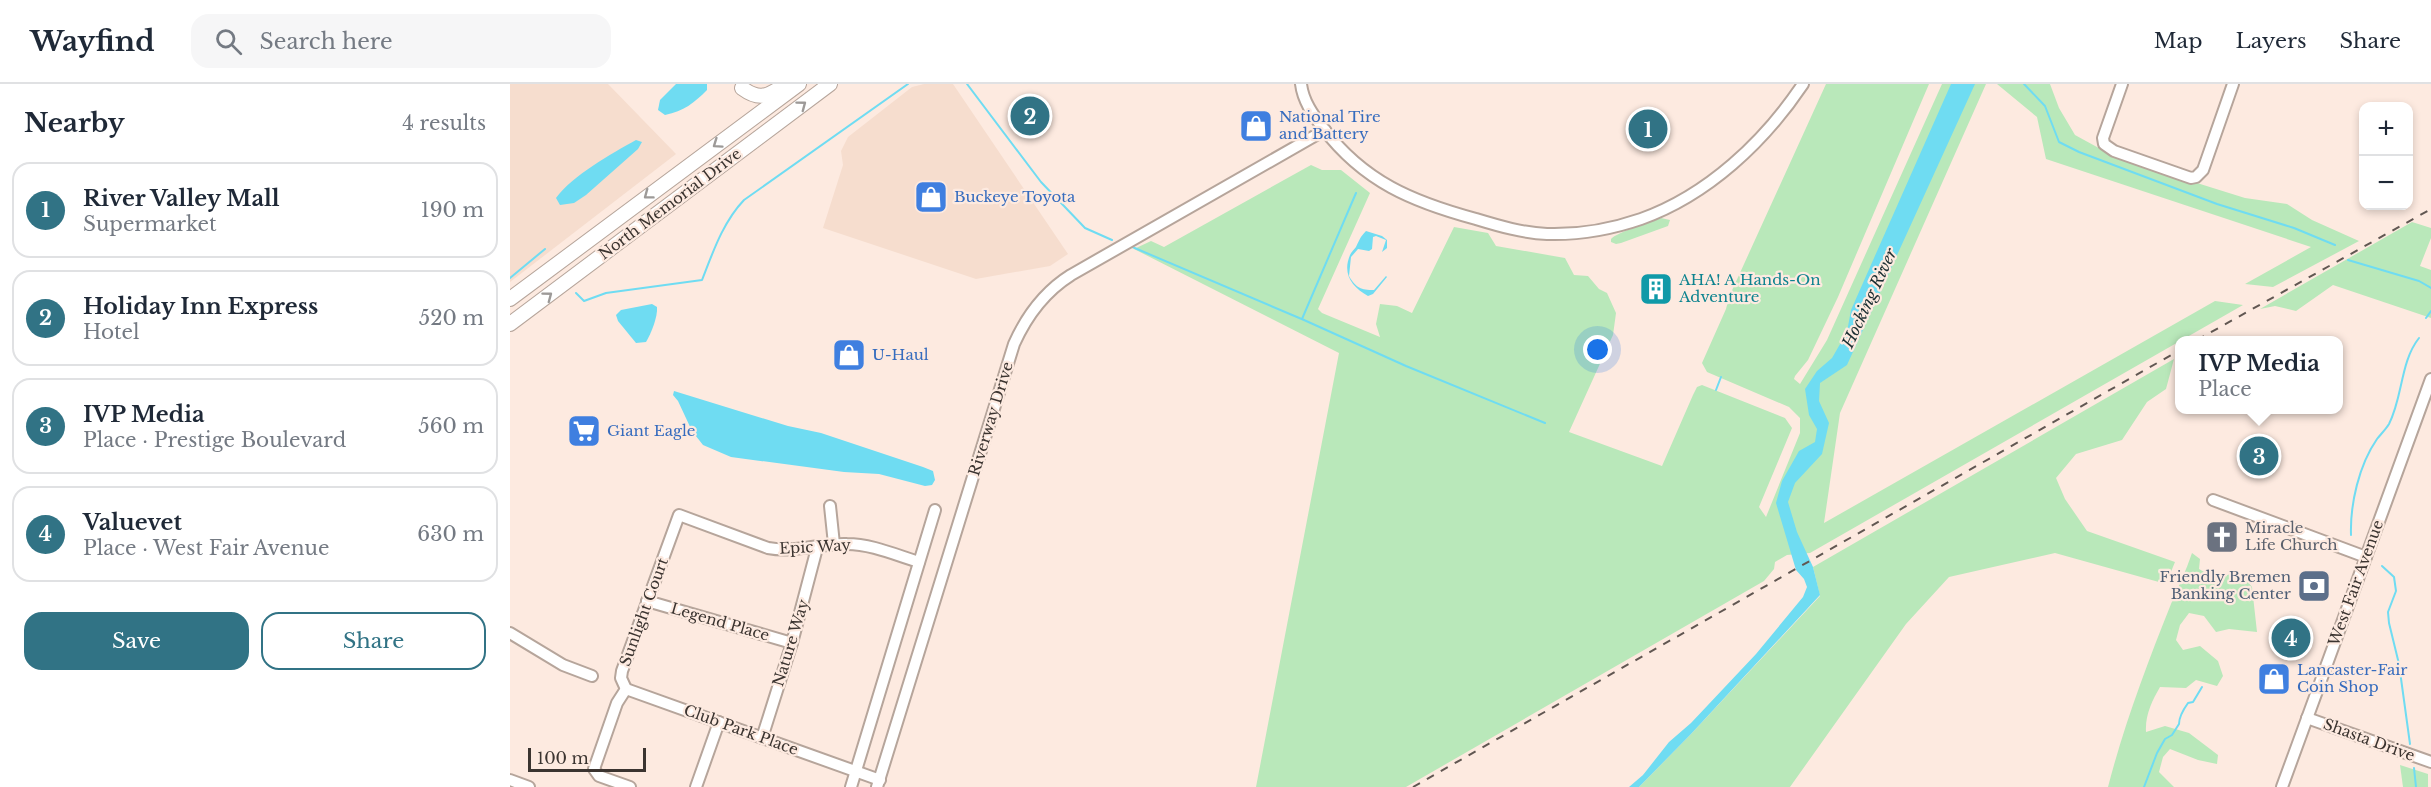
<!DOCTYPE html>
<meta charset="utf-8">
<style>
:root{--surface:#fff;--page:#f6f6f7;--text:#1f2937;--muted:#747a83;--line:#e0e1e3;--accent:#317385}
body{margin:0;font-family:"Libre Baskerville",serif;background:var(--page);color:var(--text)}
.controls{position:absolute;right:18px;top:18px;display:grid;overflow:hidden;border-radius:12px;box-shadow:0 3px 9px #0003}
.controls button{width:54px;height:54px;display:grid;place-items:center;padding:0;border:0;border-bottom:2px solid var(--line);background:var(--surface);color:var(--text);font:30px sans-serif}
.scale{position:absolute;left:18px;bottom:15px;width:118px;box-sizing:border-box;padding-left:6px;border:3px solid #3b3430;border-top:0;font-size:16px;line-height:21px;white-space:nowrap;color:#3b3430;-webkit-text-stroke:4px #fdeae0;paint-order:stroke}
.you{position:absolute;left:1088px;top:266px;width:21px;height:21px;margin:-15px;border:4px solid #fff;border-radius:50%;background:#1a73e8;box-shadow:0 0 0 9px #1a73e833}
.badge{display:grid;place-items:center;width:39px;height:39px;border-radius:50%;background:var(--accent);color:#fff;font-size:20px;font-weight:700}
.pin{position:absolute;translate:-50% -50%;border:3px solid #fff;box-shadow:0 2px 6px #0006}
.popup{position:absolute;left:1665px;top:252px;width:168px;height:78px;box-sizing:border-box;display:grid;place-content:center;border-radius:12px;background:var(--surface);filter:drop-shadow(0 2px 4px #0005);font-size:20px;white-space:nowrap;color:var(--muted)}
.popup b{font-size:22px;color:var(--text)}
.popup::after{content:'';position:absolute;left:50%;top:100%;margin-left:-12px;border:12px solid transparent;border-top-color:var(--surface)}
.list{margin:0;padding:0;list-style:none}
h2{display:flex;justify-content:space-between;align-items:center;height:78px;margin:0;padding:0 24px;font-size:26px}
h2 small{font-size:20px;font-weight:400;color:var(--muted)}
.list li{display:grid;grid-template-columns:39px 1fr auto;gap:18px;align-items:center;box-sizing:border-box;height:96px;margin:0 12px 12px;padding:0 12px;border:2px solid var(--line);border-radius:18px}
.list b{display:block;font-size:22px;white-space:nowrap}
.list p{margin:0;font-size:20px;white-space:nowrap;color:var(--muted)}
.list em{font-size:20px;font-style:normal;color:var(--muted)}
.actions{display:flex;gap:12px;padding:18px 24px}
.actions a{flex:1;padding:14px 0;border:2px solid var(--accent);border-radius:18px;text-align:center;font-size:21px;color:var(--accent)}
.actions .main{background:var(--accent);color:#fff}
.icon{flex:none;width:33px;height:33px;fill:none;stroke:currentColor;stroke-width:2;stroke-linecap:round;stroke-linejoin:round}
.map{position:relative;flex:none;width:1921px;height:703px;overflow:hidden}
header{display:flex;align-items:center;gap:36px;box-sizing:border-box;height:84px;padding:0 30px;background:var(--surface);border-bottom:2px solid var(--line)}
header strong{font-size:28px}
nav{display:flex;gap:33px;margin-inline-start:auto;font-size:21px}
.search{width:420px;height:54px;background:var(--page);display:flex;align-items:center;gap:15px;box-sizing:border-box;padding:0 21px;border-radius:18px;color:var(--muted);font-size:22px}
main{display:flex}
aside{flex:1;background:var(--surface)}
.map>svg:first-child{display:block}
</style>
<header>
<strong>Wayfind</strong>
<div class="search"><svg class="icon" aria-label="search" viewBox="0 0 24 24"><circle cx="10" cy="10" r="6"/><path d="M15 15l6 6"/></svg>Search here</div>
<nav><a>Map</a><a>Layers</a><a>Share</a></nav>
</header>
<main>
<aside>
<h2>Nearby<small>4 results</small></h2>
<ul class="list">
<li><span class="badge">1</span><div><b>River Valley Mall</b><p>Supermarket</p></div><em>190 m</em></li>
<li><span class="badge">2</span><div><b>Holiday Inn Express</b><p>Hotel</p></div><em>520 m</em></li>
<li><span class="badge">3</span><div><b>IVP Media</b><p>Place · Prestige Boulevard</p></div><em>560 m</em></li>
<li><span class="badge">4</span><div><b>Valuevet</b><p>Place · West Fair Avenue</p></div><em>630 m</em></li>
</ul>
<div class="actions"><a class="main">Save</a><a>Share</a></div>
</aside>
<div class="map">
<svg width="1921" height="703" viewBox="0 0 1921 703">
<rect width="100%" height="100%" fill="#fdeae0"/>
<g fill="#f6ddce">
<polygon points="0,0 98,0 166,70 0,198"/>
<polygon points="414,0 443,0 558,170 540,182 466,195 313,144 333,81 331,67 338,53 402,3"/>
</g>
<g fill="#b9e8ba">
<polygon points="1316,0 1419,0 1328,213 1298,276 1285,292 1284,295 1290,300 1317,256 1432,0 1476,0 1330,329 1314,439 1705,217 1733,221 1300,469 1277,471 1265,478 1264,485 1254,497 896,703 746,703 829,269 624,165 641,157 654,163 801,81 812,86 831,86 860,109 808,225 812,229 870,253 866,240 870,220 887,222 902,229 944,143 978,149 986,162 1055,174 1064,191 1078,192 1089,205 1097,209 1106,229 1103,251 1059,348 1152,382 1183,311 1187,303 1192,301 1275,334 1282,344 1249,423 1256,433 1290,349 1290,334 1279,323 1197,288 1192,279 1216,225 1219,213"/>
<polygon points="1487,0 1540,0 1549,24 1565,51 1607,74 1735,114 1777,120 1802,136 1849,157 1763,203 1735,200 1801,163 1536,75 1527,33"/>
<path d="M 1151,134 L 1160,136 L 1158,142 L 1111,159 L 1106,160 L 1101,158 L 1101,155 C 1107,148 1140,139 1151,134 Z"/>
<polygon points="1902,138 1921,144 1921,154 1910,182 1921,186 1921,234 1823,201 1786,227 1765,222 1750,225"/>
<polygon points="1664,275 1656,305 1637,318 1612,356 1566,370 1546,394 1555,415 1577,447 1665,478 1656,500 1545,469 1439,493 1396,540 1280,703 1129,703 1181,650 1310,512 1303,483"/>
<path d="M 1682,469 L 1690,475 L 1689,485 L 1706,495 L 1729,487 L 1742,503 L 1747,548 L 1719,545 L 1706,548 L 1694,532 L 1679,529 L 1670,541 L 1666,556 L 1673,566 L 1690,562 L 1708,577 L 1713,592 L 1707,602 L 1686,596 L 1676,604 L 1650,603 C 1642,617 1635,631 1636,648 L 1655,642 L 1679,649 L 1708,671 L 1707,680 L 1688,676 L 1660,665 L 1653,673 L 1649,688 L 1664,703 L 1598,703 C 1614,641 1637,580 1661,520 C 1668,503 1676,487 1682,469 Z"/>
<polygon points="1890,681 1918,690 1918,703 1893,703"/>
</g>
<g fill="#6fdcf2">
<path d="M 166,0 L 197,0 L 197,6 C 184,19 174,27 155,31 L 148,26 L 150,16 Z"/>
<polygon points="1441,0 1465,0 1337,281 1310,299 1309,317 1319,339 1312,370 1285,399 1278,418 1287,448 1303,483 1310,511 1181,650 1129,703 1119,703 1133,691 1159,658 1181,639 1246,570 1293,513 1297,503 1294,495 1286,486 1266,419 1272,397 1289,367 1305,358 1307,345 1299,331 1295,305 1307,287 1322,274 1337,248 1341,226"/>
<path d="M 126,56 L 132,58 L 128,65 L 76,111 L 64,119 L 50,121 L 46,114 C 63,91 101,70 126,56 Z"/>
<path d="M 856,147 L 872,152 L 877,156 L 877,164 L 872,168 L 876,156 L 866,152 L 863,153 L 862,165 L 859,167 L 848,165 L 841,173 L 839,192 C 846,204 851,206 864,206 L 876,192 L 877,193 L 863,210 L 858,212 C 842,203 832,190 840,171 C 841,168 844,166 846,163 C 849,157 850,153 856,147 Z"/>
<path d="M 142,220 L 147,223 C 148,232 141,250 136,258 L 126,259 L 108,237 L 106,231 L 111,226 Z"/>
<polygon points="164,307 278,342 311,349 413,383 423,387 425,396 422,401 415,402 369,390 334,388 221,373 193,361 182,347 168,317 163,311"/>
</g>
<g fill="none" stroke-linecap="round" stroke-linejoin="round">
<g stroke="#6fdcf2" stroke-width="2">
<polyline points="457,0 531,98 575,144 602,156"/>
<polyline points="1514,0 1535,22 1549,58 1569,68 1707,120 1784,144 1825,161"/>
<polyline points="620,162 794,236 896,282 1035,339"/>
<polyline points="1838,176 1909,197 1921,204"/>
<polyline points="0,194 35,165"/>
<path d="M 66,209 L 74,217 L 96,209 L 192,196 C 203,168 213,138 234,116 L 398,0"/>
<polyline points="1916,234 1921,227"/>
<polyline points="792,235 846,109"/>
<polyline points="1206,306 1211,293"/>
<path d="M 1841,451 C 1840,420 1849,381 1867,355 C 1871,350 1876,345 1879,340 C 1893,313 1890,278 1909,254"/>
<polyline points="1872,482 1884,493 1886,507 1878,528 1879,539 1889,580 1900,660"/>
<polyline points="1904,684 1906,703"/>
<path d="M 1634,703 L 1647,669 L 1655,655 L 1662,651 L 1669,640 C 1669,633 1673,626 1678,619 L 1683,618 L 1692,603"/>
</g>
<g stroke="#b6a59b" stroke-width="14">
<g id="minor">
<path d="M 791,0 C 793,17 803,31 813,44 C 854,98 903,118 966,135 C 989,142 1013,149 1037,150 C 1069,151 1102,145 1131,135 C 1198,111 1254,58 1293,0"/>
<polyline points="1612,0 1593,54 1594,60 1604,67 1681,94 1686,93 1693,86 1723,0"/>
<polyline points="1703,416 1856,473"/>
<polyline points="320,422 324,460"/>
<polyline points="137,517 282,559"/>
<polyline points="0,549 53,581 82,592"/>
<path d="M 116,605 L 111,594 L 112,587 L 169,431 L 258,464 C 285,469 310,459 337,460 C 361,460 386,471 409,478"/>
<polyline points="116,605 370,696"/>
<polyline points="116,605 107,619 84,685 89,692 120,703"/>
<polyline points="1797,634 1921,678"/>
<polyline points="252,654 282,559 307,464"/>
<polyline points="0,696 19,703"/>
<polyline points="186,703 209,638"/>
<polyline points="341,703 425,426"/>
<path d="M 367,703 L 504,260 C 517,231 534,208 561,191 L 815,46"/>
<polyline points="1772,703 1921,295"/>
</g>
</g>
<g stroke="#b6a59b" stroke-width="16">
<g id="major">
<path d="M 232,4 C 247,15 256,14 271,3"/>
<polyline points="0,215 289,0"/>
<polyline points="0,240 320,0"/>
</g>
</g>
<use href="#minor" stroke="#fff" stroke-width="10"/>
<use href="#major" stroke="#fff" stroke-width="14"/>
<g stroke="#615752" stroke-width="2" stroke-dasharray="8 8" stroke-linecap="butt">
<polyline points="1687,256 1921,125"/>
<polyline points="903,703 1670,266"/>
</g>
</g>
<defs><path id="oneway-chevron" d="M-2-3.5L2.5 0L-2 3.5" fill="none" stroke-width="1.6" stroke-linecap="round" stroke-linejoin="round" transform="scale(1.5)"/></defs>
<g stroke="#9d9a98">
<use href="#oneway-chevron" transform="translate(292 21) rotate(-37)"/>
<use href="#oneway-chevron" transform="translate(207 60) rotate(145)"/>
<use href="#oneway-chevron" transform="translate(138 111) rotate(143)"/>
<use href="#oneway-chevron" transform="translate(38 212) rotate(-37)"/>
</g>
<defs>
<g id="shop-square" transform="scale(1.725)"><rect x="-9" y="-9" width="18" height="18" rx="4" fill="#3f7fe0" stroke="#fdeae0"/><path d="M-5-2.5h2.3a2.7 3.5 0 0 1 5.4 0H5L5.5 6h-11ZM-1.5-2.5h3a1.5 2.3 0 0 0-3 0Z" fill="#fff"/></g>
<g id="building-square" transform="scale(1.725)"><rect x="-9" y="-9" width="18" height="18" rx="4" fill="#0f9aa8" stroke="#fdeae0"/><path d="M-4-6H4V6H1V3H-1V6H-4ZM-2.5-4.3h1.7v1.8h-1.7ZM.8-4.3h1.7v1.8H.8ZM-2.5-1h1.7V.8h-1.7ZM.8-1h1.7V.8H.8Z" fill="#fff"/></g>
<g id="supermarket-square" transform="scale(1.725)"><rect x="-9" y="-9" width="18" height="18" rx="4" fill="#3f7fe0" stroke="#fdeae0"/><path d="M-6-5.5h2.5l.6 2H6L4.5 2H-2.5L-4.4-4H-6ZM-1.5 3.2a1.3 1.3 0 1 0 .1 0ZM3 3.2a1.3 1.3 0 1 0 .1 0Z" fill="#fff"/></g>
<g id="church-square" transform="scale(1.725)"><rect x="-9" y="-9" width="18" height="18" rx="4" fill="#6b7280" stroke="#fdeae0"/><path d="M-1.2-6h2.4v3.5h3.3v2.4h-3.3V6h-2.4V-.1h-3.3v-2.4h3.3Z" fill="#fff"/></g>
<g id="bank-square" transform="scale(1.725)"><rect x="-9" y="-9" width="18" height="18" rx="4" fill="#5c6f8a" stroke="#fdeae0"/><path d="M-6-4H6V4H-6ZM0-2.3a2.3 2.3 0 1 0 0 4.6a2.3 2.3 0 1 0 0-4.6Z" fill="#fff"/></g>
</defs>
<g fill-rule="evenodd">
<use href="#shop-square" x="746" y="42"/>
<use href="#shop-square" x="421" y="113"/>
<use href="#building-square" x="1146" y="205"/>
<use href="#shop-square" x="339" y="271"/>
<use href="#supermarket-square" x="74" y="347"/>
<use href="#church-square" x="1712" y="453"/>
<use href="#bank-square" x="1804" y="502"/>
<use href="#shop-square" x="1764" y="595"/>
</g>
<g text-anchor="middle" stroke-width="4.5" stroke-linejoin="round" paint-order="stroke">
<g font-size="15" fill="#366cbe" stroke="#fdeae0" text-anchor="start">
<text x="769" y="38">National Tire<tspan x="769" dy="17">and Battery</tspan></text>
<text x="444" y="118">Buckeye Toyota</text>
<text x="362" y="276">U-Haul</text>
<text x="97" y="352">Giant Eagle</text>
<text x="1787" y="591">Lancaster-Fair<tspan x="1787" dy="17">Coin Shop</tspan></text>
</g>
<g font-size="15" fill="#3b3430" stroke="#fdeae0">
<text transform="translate(160 120) rotate(-37)" y="5">North Memorial Drive</text>
<text transform="translate(481 335) rotate(-73)" y="5">Riverway Drive</text>
<text transform="translate(305 463) rotate(-3)" y="5">Epic Way</text>
<text transform="translate(1846 499) rotate(-70)" y="5">West Fair Avenue</text>
<text transform="translate(134 528) rotate(-70)" y="5">Sunlight Court</text>
<text transform="translate(210 538) rotate(16)" y="5">Legend Place</text>
<text transform="translate(281 559) rotate(-73)" y="5">Nature Way</text>
<text transform="translate(231 646) rotate(20)" y="5">Club Park Place</text>
<text transform="translate(1859 656) rotate(20)" y="5">Shasta Drive</text>
</g>
<g font-size="15" fill="#0d838f" stroke="#fdeae0" text-anchor="start">
<text x="1169" y="201">AHA! A Hands-On<tspan x="1169" dy="17">Adventure</tspan></text>
</g>
<g font-size="15" fill="#5b616d" stroke="#fdeae0" text-anchor="start">
<text x="1735" y="449">Miracle<tspan x="1735" dy="17">Life Church</tspan></text>
</g>
<g font-size="15" fill="#4e5e75" stroke="#fdeae0" text-anchor="end">
<text x="1781" y="498">Friendly Bremen<tspan x="1781" dy="17">Banking Center</tspan></text>
</g>
<g font-size="16" font-style="italic" fill="#1a2e32" stroke="#fdeae0">
<text transform="translate(1359 214) rotate(-65)" y="6">Hocking River</text>
</g>
</g>
</svg>
<div class="controls">
<button>+</button>
<button>−</button>
</div>
<div class="scale">100 m</div>
<div class="you"></div>
<div class="pin badge" style="left:1138px;top:45px">1</div>
<div class="pin badge" style="left:520px;top:32px">2</div>
<div class="pin badge" style="left:1749px;top:372px">3</div>
<div class="popup"><b>IVP Media</b>Place</div>
<div class="pin badge" style="left:1781px;top:554px">4</div>
</div>
</main>
